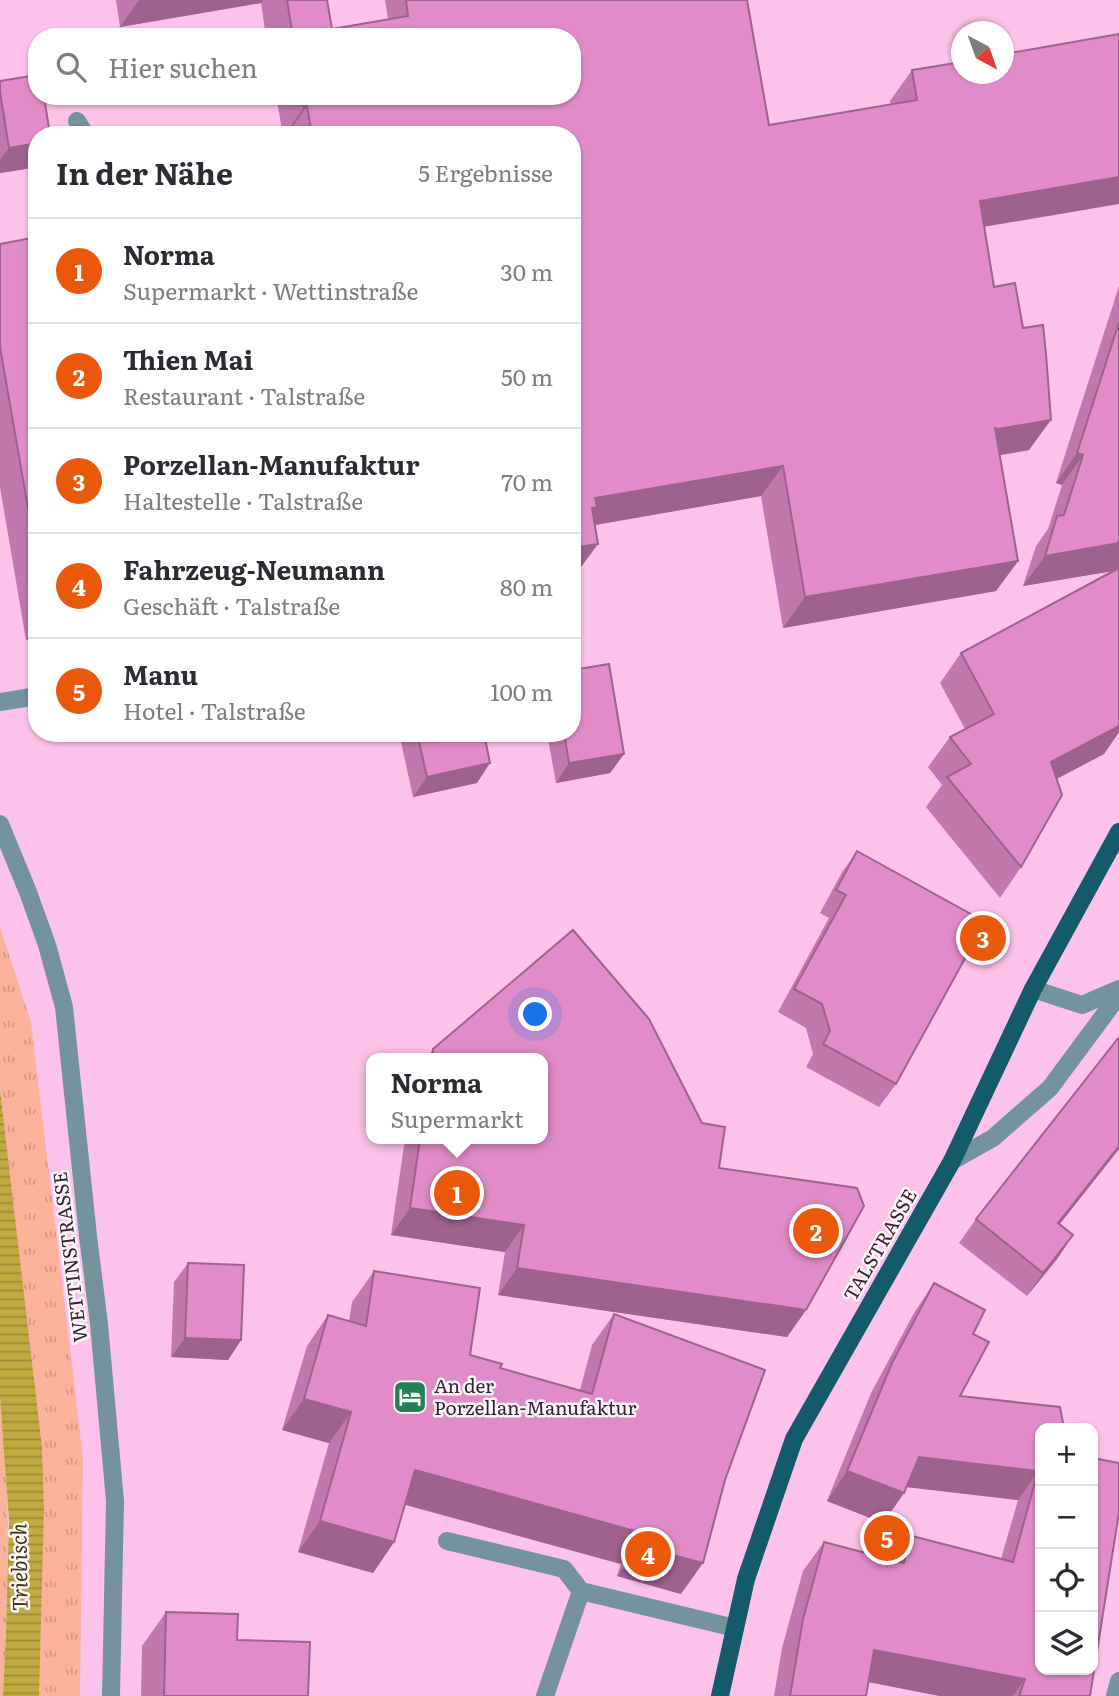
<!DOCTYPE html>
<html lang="de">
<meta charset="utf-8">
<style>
:root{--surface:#fff;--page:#f7f7f7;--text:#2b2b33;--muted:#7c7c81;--line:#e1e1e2;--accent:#ea580c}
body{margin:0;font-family:Literata,serif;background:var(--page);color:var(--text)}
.controls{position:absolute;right:21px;bottom:21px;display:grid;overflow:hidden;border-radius:14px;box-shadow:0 2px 5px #0004}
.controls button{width:63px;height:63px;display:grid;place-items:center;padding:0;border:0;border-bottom:2px solid var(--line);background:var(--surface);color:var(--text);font:35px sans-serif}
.compass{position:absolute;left:951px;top:21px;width:63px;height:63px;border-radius:50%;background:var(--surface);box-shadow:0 2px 5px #0004;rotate:139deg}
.you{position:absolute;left:536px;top:1015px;width:24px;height:24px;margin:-18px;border:5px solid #fff;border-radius:50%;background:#1a73e8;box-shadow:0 0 0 10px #1a73e833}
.badge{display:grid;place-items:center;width:46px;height:46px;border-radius:50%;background:var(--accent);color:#fff;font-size:23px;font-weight:700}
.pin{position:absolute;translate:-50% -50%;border:4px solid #fff;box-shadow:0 2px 7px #0006}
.popup{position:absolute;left:366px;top:1053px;width:182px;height:91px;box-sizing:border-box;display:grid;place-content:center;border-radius:14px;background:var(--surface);filter:drop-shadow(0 2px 5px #0005);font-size:23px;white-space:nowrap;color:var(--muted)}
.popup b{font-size:26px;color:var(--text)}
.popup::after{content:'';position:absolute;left:50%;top:100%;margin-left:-14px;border:14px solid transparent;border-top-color:var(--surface)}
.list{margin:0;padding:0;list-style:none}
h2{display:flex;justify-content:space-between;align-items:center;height:91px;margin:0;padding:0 28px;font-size:30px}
h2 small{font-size:23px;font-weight:400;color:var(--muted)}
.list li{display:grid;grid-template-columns:46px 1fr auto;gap:21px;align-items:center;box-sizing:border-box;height:105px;padding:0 28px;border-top:2px solid var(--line)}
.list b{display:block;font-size:26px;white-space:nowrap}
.list p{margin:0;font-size:23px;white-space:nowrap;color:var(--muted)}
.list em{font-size:23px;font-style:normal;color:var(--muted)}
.icon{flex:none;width:38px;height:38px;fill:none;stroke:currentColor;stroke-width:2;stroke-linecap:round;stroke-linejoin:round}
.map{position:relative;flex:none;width:1119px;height:1696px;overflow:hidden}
.search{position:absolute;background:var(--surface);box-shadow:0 2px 5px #0004;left:28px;top:28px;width:553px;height:77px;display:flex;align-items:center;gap:18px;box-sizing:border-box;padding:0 24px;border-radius:28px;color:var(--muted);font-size:26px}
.panel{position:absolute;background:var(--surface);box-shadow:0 2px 5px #0004;left:28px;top:126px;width:553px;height:616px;border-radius:28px}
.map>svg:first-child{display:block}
</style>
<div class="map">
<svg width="1119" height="1696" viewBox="0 0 1119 1696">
<defs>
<pattern id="grass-tufts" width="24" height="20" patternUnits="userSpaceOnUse" patternTransform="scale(1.75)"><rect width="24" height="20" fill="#fbb19a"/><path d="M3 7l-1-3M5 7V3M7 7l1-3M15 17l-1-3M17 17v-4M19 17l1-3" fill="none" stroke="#d89885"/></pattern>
<pattern id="water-rules" width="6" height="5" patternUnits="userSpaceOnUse" patternTransform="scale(1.75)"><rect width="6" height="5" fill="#bfab40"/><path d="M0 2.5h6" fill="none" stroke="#9c8b36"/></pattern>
</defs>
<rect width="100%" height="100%" fill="#fdc2ea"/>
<g fill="url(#grass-tufts)">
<polygon points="0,927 31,1022 83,1458 80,1696 39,1696 44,1509 42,1447 0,1090"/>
<path d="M 0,1396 C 12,1496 8,1596 3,1696 L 0,1696 Z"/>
</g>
<polygon fill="url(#water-rules)" points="0,1090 42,1447 44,1509 39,1696 3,1696 6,1633 9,1520 0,1396"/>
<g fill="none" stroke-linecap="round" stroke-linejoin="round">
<g stroke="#74939d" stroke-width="18">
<polyline points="77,121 86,135"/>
<polyline points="0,702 37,696"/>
<polyline points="0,824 28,892 47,945 64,1007 88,1236 99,1324 115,1501 111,1696"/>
<polyline points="1033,989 1082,1005 1119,989"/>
<polyline points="952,1161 993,1138 1050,1088 1119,995"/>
<polyline points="447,1541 564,1569 581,1591 735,1628"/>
<polyline points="545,1696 581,1591"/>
<polyline points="1115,1696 1119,1681"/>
</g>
<polyline stroke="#135a6b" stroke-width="18" points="720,1696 746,1579 794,1439 952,1161 1033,989 1119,832"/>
</g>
<g fill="#c278ac">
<polygon points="116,0 327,0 332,29 388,19 385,0 747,0 769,125 891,105 890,101 912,70 984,227 994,287 1029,450 1000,455 1018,561 996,591 783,628 761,496 595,525 576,574 572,135 283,135 276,96 572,96 572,37 266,37 261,3 120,27"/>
<polygon points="0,81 37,135 37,161 32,168 0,173"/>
<polygon points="37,237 37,638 26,640 0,487 0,244"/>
<polygon points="1119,286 1119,732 1104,754 1056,779 1021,867 1000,898 926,807 942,785 928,767 950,737 965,729 940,683 961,653 1113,571 1023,586 1036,546 1048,529 1062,485 1056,483"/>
<polygon points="399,733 484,733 477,783 413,797"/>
<polygon points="547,733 572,733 624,754 610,773 556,783"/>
<polygon points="857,851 896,1084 879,1107 806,1067 813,1054 806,1028 778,1012 829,918 820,913 841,874"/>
<polygon points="573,930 649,1019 702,1123 725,1127 719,1168 857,1188 864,1206 806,1310 787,1337 498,1295 505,1252 391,1235 405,1139 543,1139 543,1058 427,1058 433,1049"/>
<polygon points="1119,1037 1119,1149 1060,1224 1073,1235 1057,1259 1027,1296 959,1243 976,1219"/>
<polygon points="188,1263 241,1340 228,1360 171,1357 174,1282"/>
<polygon points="374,1271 470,1355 500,1368 580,1390 592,1345 614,1314 681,1594 617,1576 621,1564 405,1505 394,1542 373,1573 298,1552 329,1443 282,1430 307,1346 328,1315 349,1321 352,1302"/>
<polygon points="934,1283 973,1334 960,1396 1060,1407 1090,1696 940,1696 868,1682 866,1696 774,1696 782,1648 803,1571 824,1542 895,1560 912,1536 1001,1559 1018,1500 906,1487 904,1493 883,1523 827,1501 871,1393 914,1313"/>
<polygon points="166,1612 237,1640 308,1696 141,1696 142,1646"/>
</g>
<g fill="#9e628c">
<polygon points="139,0 263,0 261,3 120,27"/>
<polygon points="307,106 287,135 285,135 304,107"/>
<polygon points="37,143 37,161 32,168 0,173 0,160 9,148"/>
<polygon points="1119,177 1119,204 959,231 980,201"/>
<polygon points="1051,420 1029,450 977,459 995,428"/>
<polygon points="1077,453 1083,455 1062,485 1056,483"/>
<polygon points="783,466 761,496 583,527 595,498"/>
<polygon points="1119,543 1119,570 1023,586 1045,556"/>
<polygon points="598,544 576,574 572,575 572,548"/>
<polygon points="1018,561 996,591 783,628 805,597"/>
<polygon points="37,625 37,638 26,640"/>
<polygon points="1119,726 1119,732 1104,754 1030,793 1051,762"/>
<polygon points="624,754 610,773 556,783 569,763"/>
<polygon points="490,763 477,783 413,797 427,777"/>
<polygon points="1119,1146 1119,1149 1042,1246 1058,1223"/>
<polygon points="410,1208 524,1225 505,1252 391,1235"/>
<polygon points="1073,1235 1057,1259 1027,1296 1043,1273"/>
<polygon points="517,1268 806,1310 787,1337 498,1295"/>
<polygon points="185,1338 241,1340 228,1360 171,1357"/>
<polygon points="304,1399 351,1412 329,1443 282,1430"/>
<polygon points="919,1457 1038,1471 1018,1500 898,1486"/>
<polygon points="415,1470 642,1533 621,1564 393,1501"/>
<polygon points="847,1471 904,1493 883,1523 827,1501"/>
<polygon points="320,1521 394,1542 373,1573 298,1552"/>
<polygon points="639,1546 703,1563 681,1594 617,1576"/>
<polygon points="874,1650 1025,1679 1013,1696 940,1696 853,1679"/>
</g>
<g fill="#e18cc8" stroke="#9e628c" stroke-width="2">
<polygon points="287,0 327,0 332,29 408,16 406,0 747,0 769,125 917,100 912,70 962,62 962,74 1004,74 1004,54 1119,34 1119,177 980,201 994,287 1015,283 1023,328 1043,325 1046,354 1051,420 998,429 995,428 1018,561 805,597 783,466 595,498 597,507 592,508 598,544 572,548 572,135 312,135 307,106 304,107 303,96 572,96 572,37 293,37"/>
<polygon points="37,75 37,96 44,96 50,135 37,135 37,143 9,148 0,92 0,81"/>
<polygon points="37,237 37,560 0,347 0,244"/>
<polygon points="1119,322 1119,543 1045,556 1057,516 1064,515 1083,455 1077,453"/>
<polygon points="1119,568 1119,726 1051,762 1062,795 1021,867 947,777 971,764 950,737 994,714 961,653"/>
<polygon points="609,664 624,754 569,763 564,733 572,733 572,670"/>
<polygon points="417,733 484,733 490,763 427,777"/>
<polygon points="857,851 985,922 896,1084 823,1044 830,1031 822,1004 794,989 846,895 836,890"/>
<polygon points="573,930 649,1019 702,1123 725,1127 719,1168 857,1188 864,1206 806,1310 517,1268 524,1225 410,1208 420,1139 543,1139 543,1058 432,1058 433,1049"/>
<polygon points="1119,1037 1119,1146 1058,1223 1073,1235 1043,1273 976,1219"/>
<polygon points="188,1263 244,1265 241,1340 185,1338"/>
<polygon points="374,1271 480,1288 470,1355 502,1364 500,1368 592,1394 614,1314 765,1370 725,1480 703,1563 639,1546 642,1533 415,1470 394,1542 320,1521 351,1412 304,1399 328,1315 366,1326"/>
<polygon points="934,1283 985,1310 973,1334 989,1342 960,1396 1060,1407 1064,1428 1040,1428 1040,1670 1093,1670 1093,1458 1119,1463 1119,1512 1090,1696 1019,1696 1025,1679 874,1650 866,1696 790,1696 803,1619 824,1542 904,1563 912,1536 1013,1562 1038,1471 919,1457 904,1493 847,1471 892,1363"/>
<polygon points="166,1612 238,1614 237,1640 310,1642 308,1696 164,1696"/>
</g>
<defs>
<g id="hotel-square" transform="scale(1.75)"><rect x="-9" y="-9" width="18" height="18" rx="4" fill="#268056" stroke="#fcf6fa"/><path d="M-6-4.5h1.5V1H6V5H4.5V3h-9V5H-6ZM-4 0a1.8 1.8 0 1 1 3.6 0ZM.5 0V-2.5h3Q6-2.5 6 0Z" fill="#fff"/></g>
</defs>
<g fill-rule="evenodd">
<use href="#hotel-square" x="410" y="1397"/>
</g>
<g text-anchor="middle" stroke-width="5" stroke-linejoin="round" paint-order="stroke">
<g font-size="19" fill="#372130" stroke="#fcf6fa">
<text transform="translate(880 1245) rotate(-60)" y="7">TALSTRASSE</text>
<text transform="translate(70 1257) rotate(-97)" y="7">WETTINSTRASSE</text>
</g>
<g font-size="19" fill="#372130" stroke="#fcf6fa" text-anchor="start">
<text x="434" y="1393">An der<tspan x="434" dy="22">Porzellan-Manufaktur</tspan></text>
</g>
<g font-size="21" font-style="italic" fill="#3e3607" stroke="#fcf6fa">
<text transform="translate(20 1567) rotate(-91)" y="7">Triebisch</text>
</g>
</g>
</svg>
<div class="controls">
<button>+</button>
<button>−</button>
<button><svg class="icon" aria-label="locate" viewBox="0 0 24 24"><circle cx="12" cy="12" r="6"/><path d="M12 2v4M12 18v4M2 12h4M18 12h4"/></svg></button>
<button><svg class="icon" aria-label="layers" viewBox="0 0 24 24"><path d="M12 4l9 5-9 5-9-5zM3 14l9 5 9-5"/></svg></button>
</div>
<svg class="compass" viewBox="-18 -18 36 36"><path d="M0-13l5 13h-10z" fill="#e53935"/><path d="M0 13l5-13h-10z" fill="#7c7c81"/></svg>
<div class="you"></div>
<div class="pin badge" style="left:457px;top:1193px">1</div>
<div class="popup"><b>Norma</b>Supermarkt</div>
<div class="pin badge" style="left:816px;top:1231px">2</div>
<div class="pin badge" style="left:983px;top:938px">3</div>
<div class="pin badge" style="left:648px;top:1554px">4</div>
<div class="pin badge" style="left:887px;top:1538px">5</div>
<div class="search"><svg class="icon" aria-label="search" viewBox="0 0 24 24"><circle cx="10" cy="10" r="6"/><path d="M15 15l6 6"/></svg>Hier suchen</div>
<section class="panel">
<h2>In der Nähe<small>5 Ergebnisse</small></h2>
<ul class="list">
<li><span class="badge">1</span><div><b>Norma</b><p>Supermarkt · Wettinstraße</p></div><em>30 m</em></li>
<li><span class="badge">2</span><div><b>Thien Mai</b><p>Restaurant · Talstraße</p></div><em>50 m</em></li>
<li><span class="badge">3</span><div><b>Porzellan-Manufaktur</b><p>Haltestelle · Talstraße</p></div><em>70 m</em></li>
<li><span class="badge">4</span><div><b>Fahrzeug-Neumann</b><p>Geschäft · Talstraße</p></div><em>80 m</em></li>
<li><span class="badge">5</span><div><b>Manu</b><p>Hotel · Talstraße</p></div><em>100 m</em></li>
</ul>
</section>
</div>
